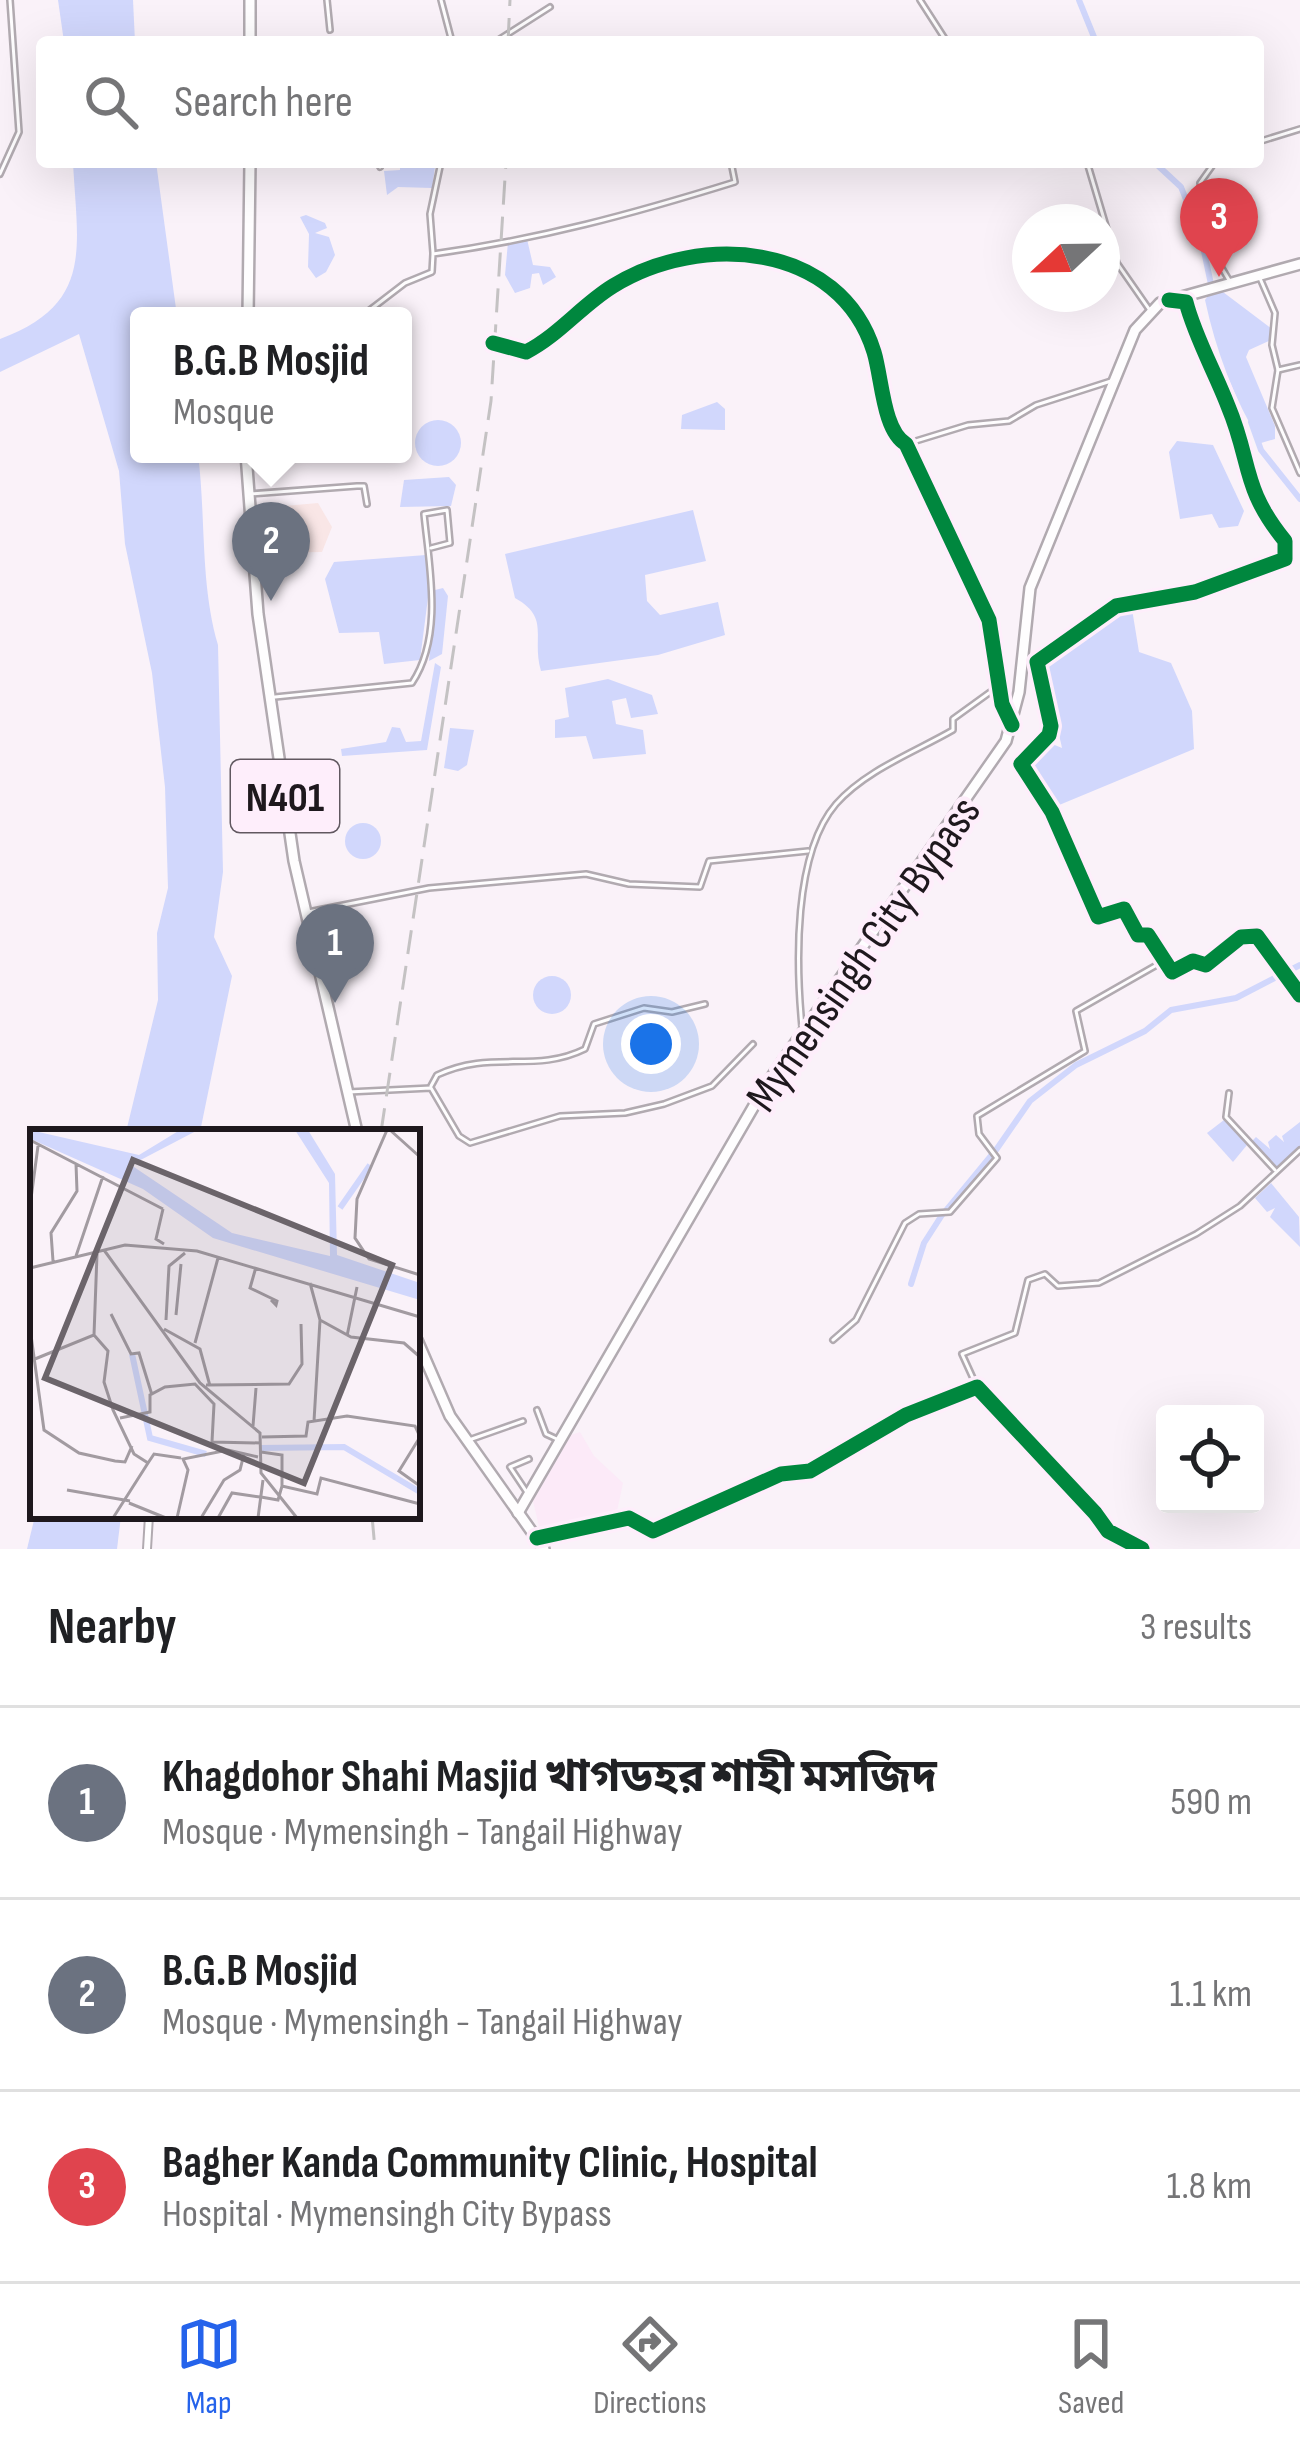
<!DOCTYPE html>
<meta charset="utf-8">
<style>
:root{--surface:#fff;--page:#f6f6f6;--text:#202124;--muted:#757577;--line:#e0e0e0;--accent:#2563eb}
body{margin:0;font-family:"Sofia Sans Condensed","Noto Sans Bengali",sans-serif;background:var(--page);color:var(--text)}
.controls{position:absolute;right:36px;bottom:36px;display:grid;overflow:hidden;border-radius:12px;box-shadow:0 12px 48px #0002}
.controls button{width:108px;height:108px;display:grid;place-items:center;padding:0;border:0;border-bottom:3px solid var(--line);background:var(--surface);color:var(--text);font:60px sans-serif}
.compass{position:absolute;left:1012px;top:204px;width:108px;height:108px;border-radius:50%;background:var(--surface);box-shadow:0 12px 48px #0002;rotate:248deg}
.you{position:absolute;left:651px;top:1044px;width:42px;height:42px;margin:-30px;border:9px solid #fff;border-radius:50%;background:#1a73e8;box-shadow:0 0 0 18px #1a73e833}
.badge{display:grid;place-items:center;width:78px;height:78px;border-radius:50%;background:var(--accent);color:#fff;font-size:39px;font-weight:700}
.pin{position:absolute;translate:-50% -99px;filter:drop-shadow(0 3px 6px #0008)}
.pin::after{content:'';position:absolute;top:63px;width:42px;height:36px;background:inherit;clip-path:polygon(0 0,100% 0,50% 100%)}
.popup{position:absolute;left:130px;top:307px;width:282px;height:156px;box-sizing:border-box;display:grid;place-content:center;border-radius:12px;background:var(--surface);filter:drop-shadow(0 3px 9px #0005);font-size:39px;white-space:nowrap;color:var(--muted)}
.popup b{font-size:45px;color:var(--text)}
.popup::after{content:'';position:absolute;left:50%;top:100%;margin-left:-24px;border:24px solid transparent;border-top-color:var(--surface)}
.list{margin:0;padding:0;list-style:none}
h2{display:flex;justify-content:space-between;align-items:center;height:156px;margin:0;padding:0 48px;font-size:51px}
h2 small{font-size:39px;font-weight:400;color:var(--muted)}
.list li{display:grid;grid-template-columns:78px 1fr auto;gap:36px;align-items:center;box-sizing:border-box;height:192px;padding:0 48px;border-top:3px solid var(--line)}
.list b{display:block;font-size:45px;white-space:nowrap}
.list p{margin:0;font-size:39px;white-space:nowrap;color:var(--muted)}
.list em{font-size:39px;font-style:normal;color:var(--muted)}
.icon{flex:none;width:66px;height:66px;fill:none;stroke:currentColor;stroke-width:2;stroke-linecap:round;stroke-linejoin:round}
.map{position:relative;flex:none;width:1300px;height:1549px;overflow:hidden}
.search{position:absolute;background:var(--surface);box-shadow:0 12px 48px #0002;left:36px;right:36px;top:36px;height:132px;display:flex;align-items:center;gap:30px;box-sizing:border-box;padding:0 42px;border-radius:12px;color:var(--muted);font-size:45px}
.sheet{height:732px;background:var(--surface)}
nav{display:flex;justify-content:space-around;align-items:center;box-sizing:border-box;height:168px;border-top:3px solid var(--line);background:var(--surface);font-size:33px;color:var(--muted)}
nav a{display:grid;justify-items:center;gap:6px}
nav .on{color:var(--accent)}
.map>svg:first-child{display:block}
</style>
<div class="map">
<svg width="1300" height="1549" viewBox="0 0 1300 1549">
<rect width="100%" height="100%" fill="#faf2f9"/>
<polygon fill="#fceaf8" points="580,1432 594,1456 623,1483 616,1516 541,1535 533,1501 571,1435"/>
<polygon fill="#f9e6e6" points="318,503 332,527 322,552 266,553 262,508"/>
<g fill="#d1d7fc">
<polygon points="58,0 133,0 135,42 64,42"/>
<path d="M 73,162 L 156,162 L 177,316 L 139,316 L 139,454 L 198,454 C 206,518 200,584 218,645 L 223,872 L 214,937 L 232,976 L 200,1132 L 126,1132 L 158,1000 L 157,933 L 168,888 L 165,787 L 152,673 L 125,544 L 119,471 L 79,334 L 0,372 L 0,339 C 95,304 77,246 73,162 Z"/>
<polygon points="400,162 435,167 432,188 398,187 387,195 384,171 400,170"/>
<polygon points="306,215 325,223 327,228 315,233 329,237 335,255 326,272 316,278 308,267 309,234 300,217"/>
<polygon points="527,239 533,265 550,267 556,277 543,285 539,273 532,274 530,288 515,293 505,275 508,242"/>
<path d="M 1223,292 L 1272,329 L 1271,340 L 1249,350 L 1246,357 L 1275,426 L 1275,439 L 1261,443 C 1234,399 1216,351 1205,300 L 1210,293 Z"/>
<polygon points="717,402 725,409 725,430 681,429 682,415"/>
<circle cx="438" cy="443" r="23"/>
<polygon points="1177,441 1213,445 1244,511 1238,526 1219,528 1212,514 1180,519 1169,452"/>
<polygon points="449,477 456,485 451,506 400,507 404,480"/>
<path d="M 693,510 L 706,561 L 645,575 L 647,601 L 660,615 L 718,602 L 725,635 L 658,655 L 541,671 C 531,637 551,618 515,598 L 505,554 Z"/>
<polygon points="426,555 430,582 420,660 384,664 379,632 339,633 325,579 334,562"/>
<polygon points="443,588 448,596 442,654 429,661 435,590"/>
<path d="M 1132,609 L 1139,652 L 1171,663 L 1192,711 L 1194,749 L 1052,808 L 1024,763 L 1045,741 L 1062,748 C 1057,717 1038,697 1041,663 L 1051,661 C 1061,628 1106,618 1132,609 Z"/>
<polygon points="435,663 441,667 427,750 342,756 341,749 386,742 392,727 400,728 406,742 421,741"/>
<polygon points="608,679 652,695 658,714 631,718 626,698 612,701 616,724 643,730 646,754 593,759 586,736 555,738 555,720 569,717 565,688"/>
<polygon points="450,728 474,730 467,765 458,771 444,768"/>
<circle cx="363" cy="841" r="18"/>
<circle cx="552" cy="995" r="19"/>
<polygon points="1224,1120 1247,1145 1233,1162 1207,1133"/>
<polygon points="1300,1122 1300,1147 1277,1168 1251,1142 1256,1137 1270,1149 1268,1142 1276,1135 1284,1142 1282,1136"/>
<polygon points="1271,1183 1299,1217 1300,1247 1270,1217 1275,1208 1267,1212 1255,1198"/>
<polygon points="35,1516 121,1516 117,1549 27,1549"/>
</g>
<g fill="none" stroke-linecap="round" stroke-linejoin="round">
<g stroke="#d1d7fc" stroke-width="6">
<polyline points="1079,0 1096,42"/>
<polyline points="1154,162 1181,187 1201,237 1212,289"/>
<polyline points="1251,422 1261,450 1300,499"/>
<polyline points="996,1150 1030,1101 1076,1065 1145,1031 1171,1010 1236,998 1300,965"/>
<polyline points="944,1213 995,1151"/>
<polyline points="911,1284 924,1243 942,1215"/>
</g>
<g stroke="#b1aab0" stroke-width="8">
<g id="minor">
<polyline points="327,0 330,30"/>
<polyline points="441,0 452,42"/>
<polyline points="920,0 947,42"/>
<polyline points="495,42 550,7"/>
<polyline points="1258,142 1300,129"/>
<polyline points="378,162 380,167"/>
<polyline points="1087,162 1117,263 1149,309"/>
<polyline points="1215,162 1200,183 1210,248 1229,280"/>
<polyline points="0,174 19,132 10,0"/>
<polyline points="433,253 430,214 441,162"/>
<polyline points="1259,276 1275,313 1272,345 1278,370 1272,408 1300,473"/>
<path d="M 1177,303 L 1186,302 C 1195,337 1215,372 1228,406 C 1252,463 1241,487 1285,541 L 1285,559 L 1195,592 L 1116,606 L 1037,662 L 1051,726 L 1049,735 L 1021,764 L 1052,812 L 1098,917 L 1124,909 L 1138,935 L 1148,935 L 1172,972 L 1193,961 L 1206,965 L 1241,937 L 1257,936 L 1300,995"/>
<path d="M 362,316 L 405,283 L 432,272 L 433,254 C 540,239 632,214 735,182 L 731,162"/>
<path d="M 493,343 L 526,352 C 559,335 582,305 613,286 C 700,232 840,242 874,352 C 882,378 883,431 906,444 L 989,620 L 1009,718"/>
<polyline points="1278,370 1300,365"/>
<polyline points="906,444 968,425 1009,421 1036,405 1111,381"/>
<polyline points="283,454 286,463"/>
<polyline points="249,494 357,486 364,486 367,504"/>
<path d="M 275,697 L 412,683 C 444,635 429,566 424,514 L 447,510 L 450,543 L 431,548"/>
<polyline points="308,912 429,888 586,874 629,884 700,887 709,861 808,851"/>
<path d="M 802,1027 C 796,964 793,854 836,804 C 866,770 915,752 953,730 L 953,719 L 1000,685"/>
<path d="M 431,1086 L 437,1075 C 492,1049 534,1074 585,1049 L 594,1024 L 644,1008 L 672,1012 L 705,1004"/>
<polyline points="348,1092 431,1088 459,1136 470,1143 560,1116 625,1113 664,1104 712,1086 753,1044"/>
<polyline points="1229,1093 1226,1117 1275,1170"/>
<polyline points="833,1340 856,1320 905,1223 919,1214 950,1212 997,1158 979,1134 977,1116 1085,1051 1076,1011 1162,962"/>
<polyline points="977,1387 962,1354 1015,1333 1028,1280 1045,1274 1058,1286 1099,1283 1196,1234 1240,1206 1300,1150"/>
<polyline points="537,1410 546,1434 559,1440"/>
<polyline points="469,1440 523,1421"/>
<polyline points="528,1494 510,1467 529,1459"/>
<polyline points="538,1538 629,1518 653,1531 781,1474 810,1471 906,1415 977,1387 1095,1513 1108,1531 1142,1549"/>
</g>
</g>
<g stroke="#b1aab0" stroke-width="10">
<polyline id="tertiary" points="147,1549 149,1516"/>
</g>
<g stroke="#b1aab0" stroke-width="14">
<g id="trunk">
<polyline points="250,0 250,42"/>
<polyline points="248,316 250,162"/>
<polyline points="246,454 258,614 294,861 357,1132"/>
<polyline points="417,1340 450,1416 544,1549"/>
<polyline points="518,1513 766,1085 1006,741 1019,692 1030,588 1135,330 1160,303 1300,264"/>
</g>
</g>
<use href="#minor" stroke="#fefdfe" stroke-width="3"/>
<use href="#tertiary" stroke="#fefdfe" stroke-width="6"/>
<use href="#trunk" stroke="#fefdfe" stroke-width="9"/>
<g stroke="#c4c2c3" stroke-width="3" stroke-dasharray="24 12" stroke-linecap="butt">
<polyline points="508,42 510,0"/>
<polyline points="381,1132 491,401 506,162"/>
<polyline points="372,1516 375,1549"/>
</g>
<g stroke="#feeefb" stroke-width="22">
<g id="cycleway">
<path d="M 1169,300 L 1186,302 C 1195,337 1215,372 1228,406 C 1252,463 1241,487 1285,541 L 1285,559 L 1195,592 L 1116,606 L 1037,662 L 1051,726 L 1049,735 L 1021,764 L 1052,812 L 1098,917 L 1124,909 L 1138,935 L 1148,935 L 1172,972 L 1193,961 L 1206,965 L 1241,937 L 1257,936 L 1300,995"/>
<path d="M 493,343 L 526,352 C 559,335 582,305 613,286 C 700,232 840,242 874,352 C 882,378 883,431 906,444 L 989,620 L 1002,704 L 1012,725"/>
<polyline points="537,1538 629,1518 653,1531 781,1474 810,1471 906,1415 977,1387 1095,1513 1108,1531 1142,1549"/>
</g>
</g>
<use href="#cycleway" stroke="#00873e" stroke-width="15"/>
</g>
<g text-anchor="middle" stroke-width="9" stroke-linejoin="round" paint-order="stroke">
<rect fill="#feeefb" stroke="#615860" stroke-width="3" x="231" y="760" width="108" height="72" rx="9"/>
<g font-size="42" font-weight="bold" fill="#1e181d">
<text x="285" y="811">N401</text>
</g>
<g font-size="45" fill="#1e181d" stroke="#feeefb">
<text transform="translate(862 953) rotate(-55)" y="16">Mymensingh City Bypass</text>
</g>
</g>
<g transform="translate(30 1129)">
<rect width="390" height="390" fill="#faf2f9"/>
<path d="M 0,1 L 109,26 L 150,1 L 168,1 L 101,36 L 202,104 L 300,127 L 299,54 L 265,1 L 278,1 L 305,45 L 307,126 L 390,154 L 390,171 L 183,109 L 113,60 L 3,11 Z" fill="#d1d7fc"/>
<path fill="none" stroke="#d1d7fc" stroke-width="6" d="M 310,79 L 340,36M 102,225 L 120,309 L 176,325M 229,319 L 314,318 L 390,363"/>
<path fill="none" stroke="#a29ba1" stroke-width="3" d="M 357,1 L 327,70 L 325,109 L 339,130 L 390,146M 360,1 L 390,28M 0,11 L 133,80M 0,77 L 8,17M 133,80 L 126,110 L 134,115M 74,121 L 170,254 L 230,304 L 231,344 L 267,389M 46,127 L 73,47M 23,132 L 21,104 L 47,62 L 46,35M 226,138 L 220,159 L 247,172 L 246,176 L 241,171M 0,139 L 95,116 L 167,122 L 390,188M 280,154 L 290,191 L 284,292M 81,185 L 101,225 L 109,224 L 122,266M 146,186 L 151,135M 136,191 L 139,137 L 155,124M 290,191 L 321,208 L 374,214 L 390,228M 0,199 L 14,301 L 49,324 L 85,332 L 95,333 L 102,317M 134,200 L 170,220 L 180,257M 64,206 L 78,222 L 74,253 L 83,281 L 104,325 L 118,334 L 83,389M 317,207 L 327,158M 165,214 L 188,129M 0,232 L 64,206 L 67,125M 176,256 L 259,255 L 272,235 L 271,195M 90,289 L 120,283 L 120,266 L 135,258 L 165,255 L 184,275 L 182,313 L 231,314M 223,297 L 226,259M 232,308 L 276,307 L 278,293 L 317,287 L 385,297 L 390,308M 390,308 L 369,342 L 390,357M 231,323 L 252,326 L 252,358M 118,334 L 124,325 L 151,329M 37,361 L 100,372M 231,368 L 248,371 L 252,357 L 287,365 L 291,349 L 390,375M 99,374 L 136,389M 147,389 L 158,341 L 153,330 L 198,321 L 228,328M 171,389 L 194,351 L 210,341 L 214,325M 188,389 L 202,364 L 230,368M 228,389 L 233,351"/>
<path fill="#6b646a" fill-opacity="0.15" stroke="#6b646a" stroke-width="6" d="M 103,31 L 362,136 L 274,354 L 15,249 Z"/>
<rect width="390" height="390" fill="none" stroke="#1e181d" stroke-width="6"/>
</g>
</svg>
<div class="controls">
<button><svg class="icon" aria-label="locate" viewBox="0 0 24 24"><circle cx="12" cy="12" r="6"/><path d="M12 2v4M12 18v4M2 12h4M18 12h4"/></svg></button>
</div>
<svg class="compass" viewBox="-18 -18 36 36"><path d="M0-13l5 13h-10z" fill="#e53935"/><path d="M0 13l5-13h-10z" fill="#757577"/></svg>
<div class="you"></div>
<div class="pin badge" style="left:335px;top:1003px;background:#6b7280">1</div>
<div class="pin badge" style="left:271px;top:601px;background:#6b7280">2</div>
<div class="popup"><b>B.G.B Mosjid</b>Mosque</div>
<div class="pin badge" style="left:1219px;top:277px;background:#e0444e">3</div>
<div class="search"><svg class="icon" aria-label="search" viewBox="0 0 24 24"><circle cx="10" cy="10" r="6"/><path d="M15 15l6 6"/></svg>Search here</div>
</div>
<section class="sheet">
<h2>Nearby<small>3 results</small></h2>
<ul class="list">
<li><span class="badge" style="background:#6b7280">1</span><div><b>Khagdohor Shahi Masjid খাগডহর শাহী মসজিদ</b><p>Mosque · Mymensingh - Tangail Highway</p></div><em>590 m</em></li>
<li><span class="badge" style="background:#6b7280">2</span><div><b>B.G.B Mosjid</b><p>Mosque · Mymensingh - Tangail Highway</p></div><em>1.1 km</em></li>
<li><span class="badge" style="background:#e0444e">3</span><div><b>Bagher Kanda Community Clinic, Hospital</b><p>Hospital · Mymensingh City Bypass</p></div><em>1.8 km</em></li>
</ul>
</section>
<nav>
<a class="on"><svg class="icon" aria-label="map" viewBox="0 0 24 24"><path d="M3 6l6-2 6 2 6-2v14l-6 2-6-2-6 2zM9 4v14M15 6v14"/></svg>Map</a>
<a><svg class="icon" aria-label="directions" viewBox="0 0 24 24"><path d="M12 3l9 9-9 9-9-9zM9 14v-3h6M13 9l2 2-2 2"/></svg>Directions</a>
<a><svg class="icon" aria-label="saved" viewBox="0 0 24 24"><path d="M7 4h10v16l-5-4-5 4z"/></svg>Saved</a>
</nav>
